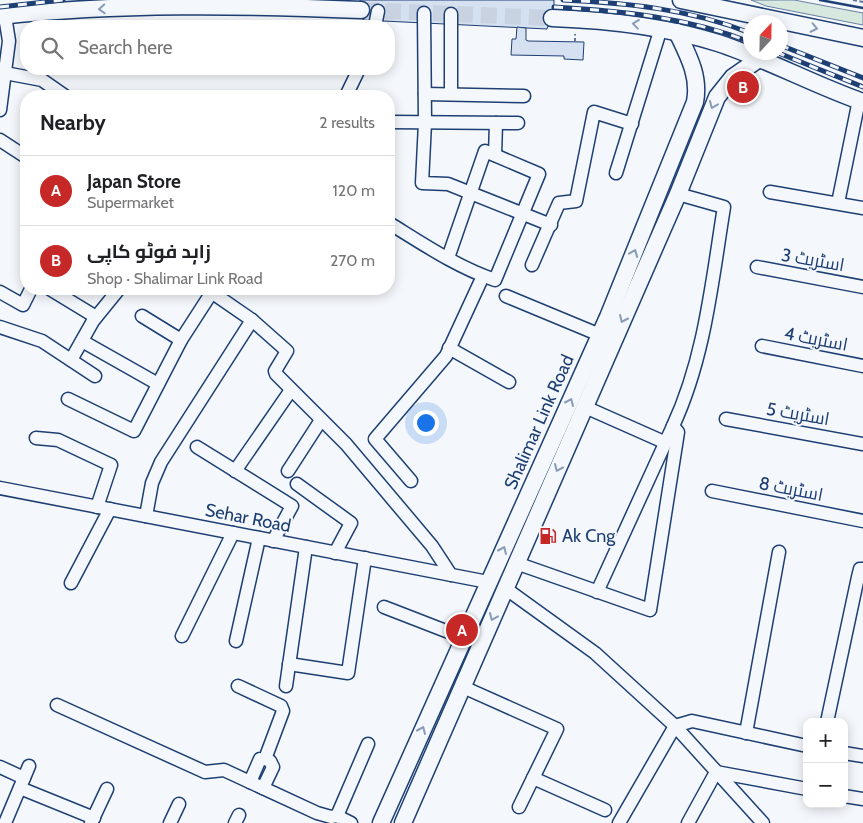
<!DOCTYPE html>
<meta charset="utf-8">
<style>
:root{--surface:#fff;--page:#f2f2f2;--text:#202124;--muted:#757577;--line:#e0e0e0;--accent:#c62828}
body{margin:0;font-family:Cabin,Cairo,sans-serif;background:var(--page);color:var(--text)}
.controls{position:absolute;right:15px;bottom:15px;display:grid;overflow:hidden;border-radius:10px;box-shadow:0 2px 12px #0003}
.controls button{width:45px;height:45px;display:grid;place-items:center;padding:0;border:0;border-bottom:1px solid var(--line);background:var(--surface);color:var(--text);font:25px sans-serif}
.compass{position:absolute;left:743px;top:15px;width:45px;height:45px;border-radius:50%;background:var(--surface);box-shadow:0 2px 12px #0003;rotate:22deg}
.you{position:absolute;left:425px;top:422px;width:18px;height:18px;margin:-12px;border:4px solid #fff;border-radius:50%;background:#1a73e8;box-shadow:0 0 0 8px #1a73e833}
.badge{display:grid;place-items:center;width:32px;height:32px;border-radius:50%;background:var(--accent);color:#fff;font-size:16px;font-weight:700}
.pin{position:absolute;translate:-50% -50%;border:2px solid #fff;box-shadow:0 1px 5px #0006}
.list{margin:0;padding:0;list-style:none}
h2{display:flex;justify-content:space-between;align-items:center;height:65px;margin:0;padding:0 20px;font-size:21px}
h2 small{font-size:16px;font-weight:400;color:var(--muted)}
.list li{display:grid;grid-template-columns:32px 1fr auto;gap:15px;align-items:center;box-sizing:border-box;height:70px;padding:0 20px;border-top:1px solid var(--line)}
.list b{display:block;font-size:19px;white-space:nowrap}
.list p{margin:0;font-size:16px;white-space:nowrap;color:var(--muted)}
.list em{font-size:16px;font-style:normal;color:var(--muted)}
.icon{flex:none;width:28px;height:28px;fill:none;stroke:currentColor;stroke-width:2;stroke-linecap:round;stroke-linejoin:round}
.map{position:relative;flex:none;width:863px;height:823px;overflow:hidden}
.search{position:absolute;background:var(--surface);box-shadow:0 2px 12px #0003;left:20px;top:20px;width:375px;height:55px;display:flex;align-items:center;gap:12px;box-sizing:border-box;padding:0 18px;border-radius:20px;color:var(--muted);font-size:19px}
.panel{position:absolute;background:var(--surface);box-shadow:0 2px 12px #0003;left:20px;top:90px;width:375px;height:205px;border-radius:20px}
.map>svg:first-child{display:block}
</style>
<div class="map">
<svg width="863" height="823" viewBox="0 0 863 823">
<rect width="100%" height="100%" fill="#f4f7fb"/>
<polygon fill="#d7e8df" stroke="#687fa3" points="751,0 794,0 863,13 863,25 766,6"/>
<g fill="#d5e0f0" stroke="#1d3f73">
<polygon points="360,0 554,0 554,9 547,29 363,20"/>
<polygon points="517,27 526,28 526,40 528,41 584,42 583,60 564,59 564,56 511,55 512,39 516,39"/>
</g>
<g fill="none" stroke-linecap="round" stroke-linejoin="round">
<polyline stroke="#c9d2e0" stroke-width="16" stroke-dasharray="16 8" stroke-linecap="butt" points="361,10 552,18"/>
<g stroke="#1d3f73" stroke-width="15">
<g id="minor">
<polyline points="424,13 425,123 422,183 448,184 551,225"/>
<polyline points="375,26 378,11"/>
<polyline points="5,73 42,80 65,96"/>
<polyline points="425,94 524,96"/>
<polyline points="451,94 451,14"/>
<polyline points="346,96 359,69"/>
<polyline points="0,110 9,41 5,16"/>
<polyline points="389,122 518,123"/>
<polyline points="0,140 26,157"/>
<polyline points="495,155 496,123"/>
<polyline points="616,173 661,28"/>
<polyline points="770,192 863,208"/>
<polyline points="838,203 859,100"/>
<path d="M 389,223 C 423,244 457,267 495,280 L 539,174 L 485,151 L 448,258"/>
<polyline points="532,265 559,203 576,201 594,112 632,124"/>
<polyline points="757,267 863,287"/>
<polyline points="50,289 96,317"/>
<polyline points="207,289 252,320 287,351 275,371 276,374 346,444 432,546 451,575"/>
<polyline points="0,292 23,305 31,289"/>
<polyline points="506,296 600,335"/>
<polyline points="142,316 181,340"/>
<polyline points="0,327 42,341 95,376"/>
<polyline points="82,341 158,384"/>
<polyline points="762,346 863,366"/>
<polyline points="449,348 509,382"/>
<polyline points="71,360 93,321 119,289"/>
<polyline points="68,399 134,431 181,340 212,292"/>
<polyline points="585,407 664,442"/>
<polyline points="726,419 863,444"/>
<polyline points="36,438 58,440 111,465 97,507"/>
<polyline points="197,447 292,506 273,541"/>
<polyline points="235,471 291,390"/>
<polyline points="288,471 321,420"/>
<polyline points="411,481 375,439 446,356 483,276"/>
<polyline points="297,484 351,523 335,553"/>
<polyline points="0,488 488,582"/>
<polyline points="712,491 863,521"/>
<polyline points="146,516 152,483 161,462 252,320"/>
<path d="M 516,563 L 650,610 L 678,432 L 673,426 C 705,357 712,281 724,207 L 678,194"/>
<polyline points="71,583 110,509"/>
<polyline points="505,588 595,653 675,726 763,823"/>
<polyline points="597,592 673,426"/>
<polyline points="384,607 464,638"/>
<polyline points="182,636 233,533"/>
<polyline points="236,641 259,538"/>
<polyline points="289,664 348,673 365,558"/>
<polyline points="238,686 281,706 283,711 265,759 260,759 250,782"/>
<polyline points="286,686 306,547"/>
<polyline points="463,687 557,729 519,807"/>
<polyline points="57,705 205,772 224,770 317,813 331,817 337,816"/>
<polyline points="827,722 858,577 860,569 863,569"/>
<polyline points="746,733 779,552"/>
<polyline points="844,753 863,756"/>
<polyline points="0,767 24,778"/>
<polyline points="533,778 605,810"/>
<polyline points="20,788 94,818"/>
<polyline points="263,788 273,767 270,761 265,759"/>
<polyline points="844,796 863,799"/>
<polyline points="5,823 29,766"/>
<polyline points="91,823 107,789"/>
<polyline points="170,823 179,804"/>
<polyline points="235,823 239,815"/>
<polyline points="351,823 337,816 368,744"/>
<polyline points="619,823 675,726 692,721 807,746"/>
<polyline points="688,823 716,772 807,789"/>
</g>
</g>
<g stroke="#1d3f73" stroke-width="19">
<g id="major">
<polyline points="681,0 863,38"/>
<path d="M 0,16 C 120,3 241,5 361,10"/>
<path d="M 552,18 C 608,20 664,26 718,43 C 767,59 814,85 863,102"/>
<path d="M 381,823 L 608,317 L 695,102 C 700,76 688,55 677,32"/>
<polyline points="403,823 678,194 717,97 733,77 759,59"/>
</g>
</g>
<g stroke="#5e769c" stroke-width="2" stroke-dasharray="4 2.5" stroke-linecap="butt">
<polyline points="853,0 863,2"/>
<polyline points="575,42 575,34"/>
</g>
<use href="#minor" stroke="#f4f7fb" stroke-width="12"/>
<use href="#major" stroke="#f4f7fb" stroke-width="16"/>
<g stroke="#1d3f73" stroke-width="5">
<g id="rail">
<path d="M 563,0 C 627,3 690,9 750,33"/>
<polyline points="0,7 63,0"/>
<path d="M 554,7 C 622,11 687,17 750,42"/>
<polyline points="780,45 863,78"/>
<polyline points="776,52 863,87"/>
</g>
</g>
<use href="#rail" stroke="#f4f7fb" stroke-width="3" stroke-dasharray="9" stroke-linecap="butt"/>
<polyline stroke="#1d3f73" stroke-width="2.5" points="820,0 863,8"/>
</g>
<defs><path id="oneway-chevron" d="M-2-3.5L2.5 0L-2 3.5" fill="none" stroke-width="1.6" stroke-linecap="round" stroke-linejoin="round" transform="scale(1.25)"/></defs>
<g stroke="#889bb7">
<use href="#oneway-chevron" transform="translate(102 9) rotate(177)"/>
<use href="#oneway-chevron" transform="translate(636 24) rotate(-173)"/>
<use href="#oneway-chevron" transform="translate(814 28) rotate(12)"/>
<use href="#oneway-chevron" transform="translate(713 105) rotate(113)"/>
<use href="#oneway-chevron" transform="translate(634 253) rotate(-68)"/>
<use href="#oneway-chevron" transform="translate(623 319) rotate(114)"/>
<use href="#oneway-chevron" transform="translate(570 402) rotate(-66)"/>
<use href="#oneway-chevron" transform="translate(558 468) rotate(114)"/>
<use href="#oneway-chevron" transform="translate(503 550) rotate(-66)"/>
<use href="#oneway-chevron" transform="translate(493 617) rotate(113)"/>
<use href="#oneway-chevron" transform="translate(422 730) rotate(-66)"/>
</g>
<defs>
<g id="fuel-bare" transform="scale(1.35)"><path d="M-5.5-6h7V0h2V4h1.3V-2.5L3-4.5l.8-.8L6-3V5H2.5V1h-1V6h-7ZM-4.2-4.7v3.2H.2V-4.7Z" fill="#c62828" stroke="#f4f7fb" stroke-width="2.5" paint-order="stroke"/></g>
</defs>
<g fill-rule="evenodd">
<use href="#fuel-bare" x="548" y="536"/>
</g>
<g text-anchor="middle" stroke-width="4" stroke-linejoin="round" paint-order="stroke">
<g font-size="18" fill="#1d3f73" stroke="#f4f7fb">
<text transform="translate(813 260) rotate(10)" y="6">اسٹریٹ 3</text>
<text transform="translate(816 339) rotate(11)" y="6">اسٹریٹ 4</text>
<text transform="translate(798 414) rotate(10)" y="6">اسٹریٹ 5</text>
<text transform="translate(539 422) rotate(-66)" y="6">Shalimar Link Road</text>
<text transform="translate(791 489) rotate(11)" y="6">اسٹریٹ 8</text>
<text transform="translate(248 518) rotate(11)" y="6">Sehar Road</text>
</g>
<g font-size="18" fill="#1d3f73" stroke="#f4f7fb" text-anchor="start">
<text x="562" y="542">Ak Cng</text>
</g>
</g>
</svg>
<div class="controls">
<button>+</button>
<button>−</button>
</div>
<svg class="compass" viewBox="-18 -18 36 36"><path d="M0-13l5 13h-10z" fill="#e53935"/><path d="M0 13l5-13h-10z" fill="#757577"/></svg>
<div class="you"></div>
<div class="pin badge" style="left:462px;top:630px">A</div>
<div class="pin badge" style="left:743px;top:87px">B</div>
<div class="search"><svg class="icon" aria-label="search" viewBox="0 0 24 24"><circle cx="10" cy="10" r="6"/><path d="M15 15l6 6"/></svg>Search here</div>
<section class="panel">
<h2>Nearby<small>2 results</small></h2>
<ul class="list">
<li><span class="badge">A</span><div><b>Japan Store</b><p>Supermarket</p></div><em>120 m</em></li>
<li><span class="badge">B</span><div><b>زاہد فوٹو کاپی</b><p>Shop · Shalimar Link Road</p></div><em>270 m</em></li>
</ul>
</section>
</div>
